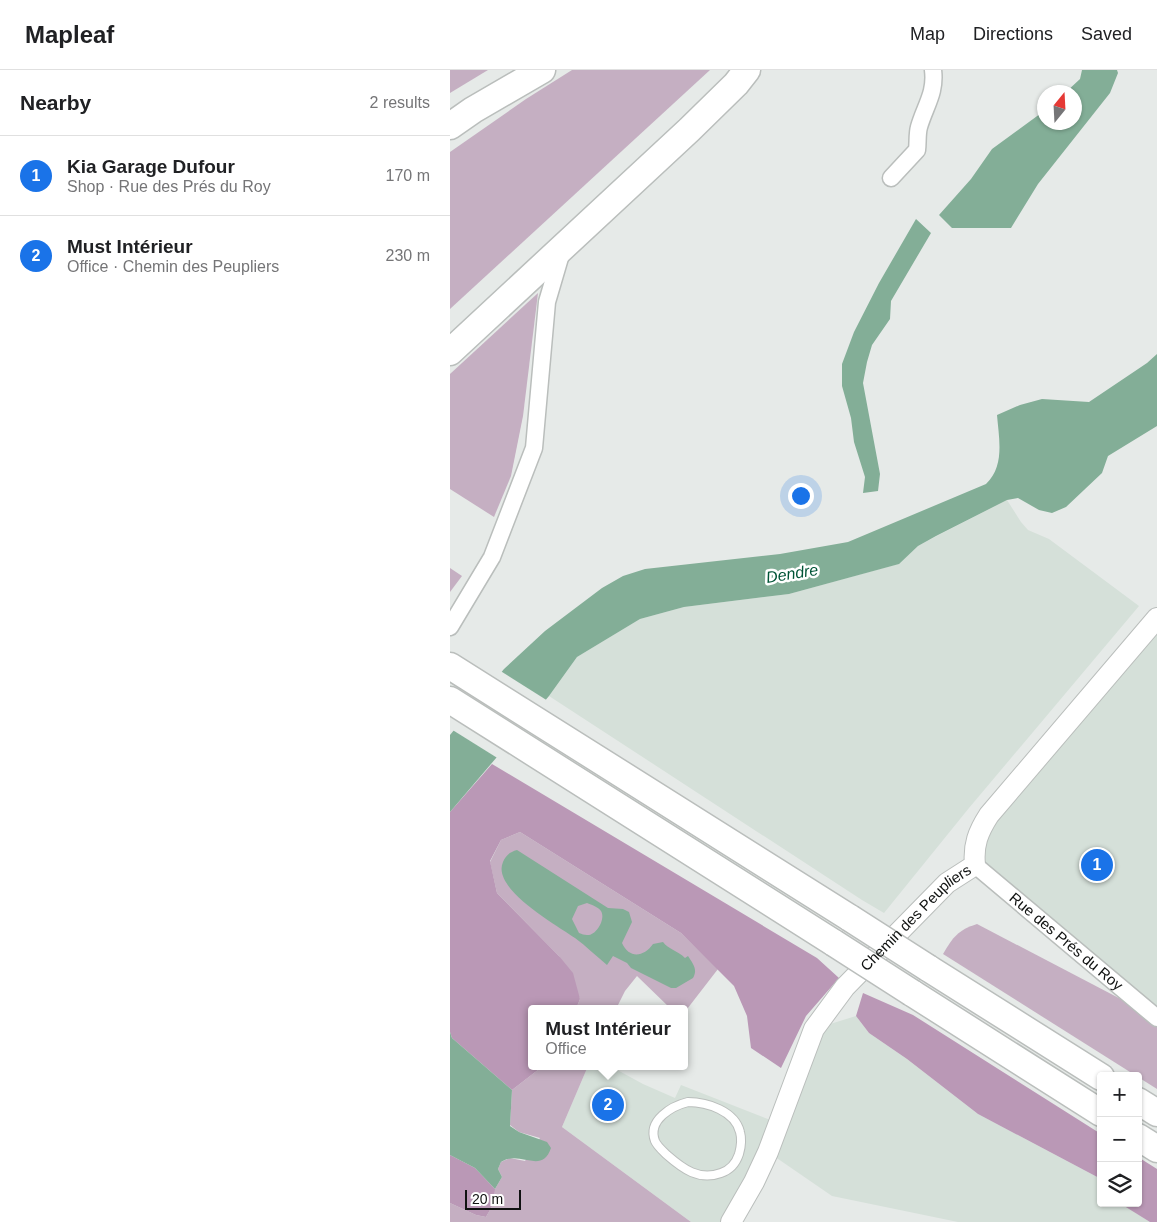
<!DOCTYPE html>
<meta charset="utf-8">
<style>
:root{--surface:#fff;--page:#f6f6f6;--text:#202124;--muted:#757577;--line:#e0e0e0;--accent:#1a73e8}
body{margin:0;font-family:Arial,sans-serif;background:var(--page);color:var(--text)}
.controls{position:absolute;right:15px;bottom:15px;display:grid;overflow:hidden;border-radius:5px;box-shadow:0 1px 4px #0004}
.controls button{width:45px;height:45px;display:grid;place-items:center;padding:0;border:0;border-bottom:1px solid var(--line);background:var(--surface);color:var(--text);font:25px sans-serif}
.compass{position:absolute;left:587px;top:15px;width:45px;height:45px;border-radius:50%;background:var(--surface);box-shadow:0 1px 4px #0004;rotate:18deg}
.scale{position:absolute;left:15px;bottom:12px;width:56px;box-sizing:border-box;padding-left:5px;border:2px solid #101211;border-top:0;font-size:14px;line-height:18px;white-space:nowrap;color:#101211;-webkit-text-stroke:4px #fff;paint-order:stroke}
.you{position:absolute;left:350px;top:425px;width:18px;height:18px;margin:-12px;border:4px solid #fff;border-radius:50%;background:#1a73e8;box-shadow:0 0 0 8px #1a73e833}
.badge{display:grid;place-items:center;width:32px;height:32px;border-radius:50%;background:var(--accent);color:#fff;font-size:16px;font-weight:700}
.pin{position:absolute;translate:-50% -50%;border:2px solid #fff;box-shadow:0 1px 5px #0006}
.popup{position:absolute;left:78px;top:935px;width:160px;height:65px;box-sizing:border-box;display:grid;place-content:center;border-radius:5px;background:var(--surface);filter:drop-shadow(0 1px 4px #0005);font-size:16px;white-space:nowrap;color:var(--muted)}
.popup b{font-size:19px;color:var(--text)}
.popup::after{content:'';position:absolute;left:50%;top:100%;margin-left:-10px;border:10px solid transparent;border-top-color:var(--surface)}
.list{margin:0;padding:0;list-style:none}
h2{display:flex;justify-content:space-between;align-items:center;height:65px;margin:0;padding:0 20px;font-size:21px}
h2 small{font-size:16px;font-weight:400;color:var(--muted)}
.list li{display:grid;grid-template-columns:32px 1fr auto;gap:15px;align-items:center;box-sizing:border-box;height:80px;padding:0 20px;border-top:1px solid var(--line)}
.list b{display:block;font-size:19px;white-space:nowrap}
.list p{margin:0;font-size:16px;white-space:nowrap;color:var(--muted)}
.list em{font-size:16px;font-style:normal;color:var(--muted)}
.icon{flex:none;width:28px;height:28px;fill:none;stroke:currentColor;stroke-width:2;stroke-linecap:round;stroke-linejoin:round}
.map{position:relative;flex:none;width:707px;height:1152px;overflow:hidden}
header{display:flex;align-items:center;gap:30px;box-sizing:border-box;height:70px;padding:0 25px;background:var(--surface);border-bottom:1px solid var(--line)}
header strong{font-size:24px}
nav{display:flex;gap:28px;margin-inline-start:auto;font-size:18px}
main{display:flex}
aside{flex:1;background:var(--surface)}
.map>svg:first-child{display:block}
</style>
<header>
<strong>Mapleaf</strong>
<nav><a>Map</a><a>Directions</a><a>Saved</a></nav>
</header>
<main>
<aside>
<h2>Nearby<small>2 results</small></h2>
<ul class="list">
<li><span class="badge">1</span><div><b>Kia Garage Dufour</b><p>Shop · Rue des Prés du Roy</p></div><em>170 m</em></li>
<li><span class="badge">2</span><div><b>Must Intérieur</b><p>Office · Chemin des Peupliers</p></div><em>230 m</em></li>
</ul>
</aside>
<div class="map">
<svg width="707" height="1152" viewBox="0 0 707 1152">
<rect width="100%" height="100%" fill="#e6eae8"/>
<g fill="#d5e0d9">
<polygon points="557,430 571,452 578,460 599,469 689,536 519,738 434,843 412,830 99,626 127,587 190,549 234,537 339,524 448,494 468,476 479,470"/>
<polygon points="707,548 707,948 525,795 526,770"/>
<polygon points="406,946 419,963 457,989 528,1044 651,1109 651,1133 671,1133 700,1152 508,1152 382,1126 318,1082 281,1152 241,1152 112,1057 138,996 160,996 193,1014 225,1028 231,1015 328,1053 364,959"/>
</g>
<g fill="#c5afc2">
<polygon points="0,0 38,0 0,23"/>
<polygon points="122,0 260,0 0,239 0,82 76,29"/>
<polygon points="88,223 73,346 61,406 44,447 0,419 0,304"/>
<polygon points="0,498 12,506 0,522"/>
<polygon points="70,762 231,863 268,899 234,943 234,939 221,939 187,906 175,921 166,939 126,939 130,929 109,886 47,823 40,792 51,770"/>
<path d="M 527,854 L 707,948 L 707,1019 L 493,884 C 503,867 508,860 527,854 Z"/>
<polygon points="93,996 138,996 112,1057 241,1152 0,1152 0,1133 26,1145 36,1147 44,1133 45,1119 52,1107 48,1099 51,1092 60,1088 75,1091 90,1068 69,1062 60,1055 62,1020"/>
</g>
<g fill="#ba98b6">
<polygon points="42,694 367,888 389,908 356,946 331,998 301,978 297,946 284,916 231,863 70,762 51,770 40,791 47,823 109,886 123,903 130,929 126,939 82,939 82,996 93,996 62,1020 2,968 0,962 0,742"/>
<polygon points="413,923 463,945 651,1064 651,1109 528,1044 457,989 419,963 406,946"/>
<polygon points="0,1085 25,1098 45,1119 44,1133 36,1147 26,1145 0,1133"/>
<polygon points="688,1087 707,1099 707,1152 700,1152 671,1134 688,1133"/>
</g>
<g fill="#83ae97" fill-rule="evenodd">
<polygon points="632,0 667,0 668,3 660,23 588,114 561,158 502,158 489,145 521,109 542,79 594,41 594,52 624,52 624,22 616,22 630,9"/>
<polygon points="466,149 481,163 441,231 440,249 422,275 417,292 413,313 430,404 428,421 413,423 415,407 404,372 401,348 392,316 392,294 404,262 429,213"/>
<path d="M 707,284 L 707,356 L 658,386 L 652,403 L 616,437 L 602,443 L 589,440 L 568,428 L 557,430 L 486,466 L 468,476 L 449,494 L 339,524 L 234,537 L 190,549 L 127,587 L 99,626 L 0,742 L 0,665 L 54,599 L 95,561 L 152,518 L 173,506 L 195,499 L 330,484 L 398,472 L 536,414 C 555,396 549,369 547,345 L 570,335 L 592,329 L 639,332 L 697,293 Z"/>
<path d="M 67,780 L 158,838 L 173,839 L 179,842 L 182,852 L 172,873 C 179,889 194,887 203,874 L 213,872 C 218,879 228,881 235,888 L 238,886 C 243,894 248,899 243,908 L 226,918 L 221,918 L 181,898 L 177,893 L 163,886 L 157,895 C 146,886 136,876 125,868 C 107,855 41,819 53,792 C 56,785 60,782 67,780 ZM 137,833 C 142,835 148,837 151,841 C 156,849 146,866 137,865 C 134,865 132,864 129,863 L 122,849 L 128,836 Z"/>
<path d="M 0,962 L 2,968 L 62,1020 L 60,1056 L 69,1062 L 97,1072 L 101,1078 C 93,1102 75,1085 58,1089 C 56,1089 53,1091 51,1092 L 48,1099 L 52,1107 L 45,1119 L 25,1098 L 0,1085 Z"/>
</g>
<polygon fill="#e6eae8" points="49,600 98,631 49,689 1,659"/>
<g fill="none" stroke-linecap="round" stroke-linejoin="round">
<g stroke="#babebc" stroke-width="10">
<path id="service" d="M 238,1032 C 257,1032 285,1041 290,1062 C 292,1069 291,1077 289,1084 C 286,1093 280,1100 271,1103 C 249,1111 233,1099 217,1085 C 213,1081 207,1076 205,1071 C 197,1050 222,1036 238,1032 Z"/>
</g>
<g stroke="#babebc" stroke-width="19">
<g id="minor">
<path d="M 441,108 L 467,80 C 468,73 467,64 469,57 C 475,36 486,23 483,0"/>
<polyline points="0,557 42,487 84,378 97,232 112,181"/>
<path id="s1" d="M 525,795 L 707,948"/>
</g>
</g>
<g stroke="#babebc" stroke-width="22">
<g id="tertiary">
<path id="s2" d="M 281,1152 L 304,1112 L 318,1082 L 364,959 L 395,917 L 497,813 L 525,795 C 523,775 528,762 539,745 L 707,548"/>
</g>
</g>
<g stroke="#babebc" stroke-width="29">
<g id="trunk">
<polyline points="0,56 23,40 92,0"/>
<polyline points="0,282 239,60 286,14 297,0"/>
<polyline points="0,596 400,848"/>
<polyline points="0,630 384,873"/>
<polyline points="478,898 651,1007"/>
<polyline points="462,923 651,1043"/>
<polyline points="688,1031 707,1043"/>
<polyline points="688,1067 707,1079"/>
</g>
</g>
<use href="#service" stroke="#fff" stroke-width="8"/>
<use href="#minor" stroke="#fff" stroke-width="16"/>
<use href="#tertiary" stroke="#fff" stroke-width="20"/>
<use href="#trunk" stroke="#fff" stroke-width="26"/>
<g stroke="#babebc" stroke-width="29" stroke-linecap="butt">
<g id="trunk-bridge">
<polyline points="400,848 478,898"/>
<polyline points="384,873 462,923"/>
</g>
</g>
<use href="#trunk-bridge" stroke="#fff" stroke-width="26"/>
</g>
<g text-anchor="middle" stroke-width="5" stroke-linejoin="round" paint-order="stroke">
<g font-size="15" fill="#101211" stroke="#fff">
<text dy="5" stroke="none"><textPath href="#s2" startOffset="362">Chemin des Peupliers</textPath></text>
<text dy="5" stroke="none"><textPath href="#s1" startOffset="119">Rue des Prés du Roy</textPath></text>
</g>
<g font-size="16" font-style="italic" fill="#005436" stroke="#fff">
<text transform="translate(342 503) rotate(-9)" y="6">Dendre</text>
</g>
</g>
</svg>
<div class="controls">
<button>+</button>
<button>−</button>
<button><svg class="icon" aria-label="layers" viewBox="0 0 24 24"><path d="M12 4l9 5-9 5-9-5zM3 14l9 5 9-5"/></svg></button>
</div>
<svg class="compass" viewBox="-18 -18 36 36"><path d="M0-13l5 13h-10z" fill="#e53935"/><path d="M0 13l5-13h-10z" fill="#757577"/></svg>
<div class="scale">20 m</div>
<div class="you"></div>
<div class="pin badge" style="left:647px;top:795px">1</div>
<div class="pin badge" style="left:158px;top:1035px">2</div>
<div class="popup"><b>Must Intérieur</b>Office</div>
</div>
</main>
